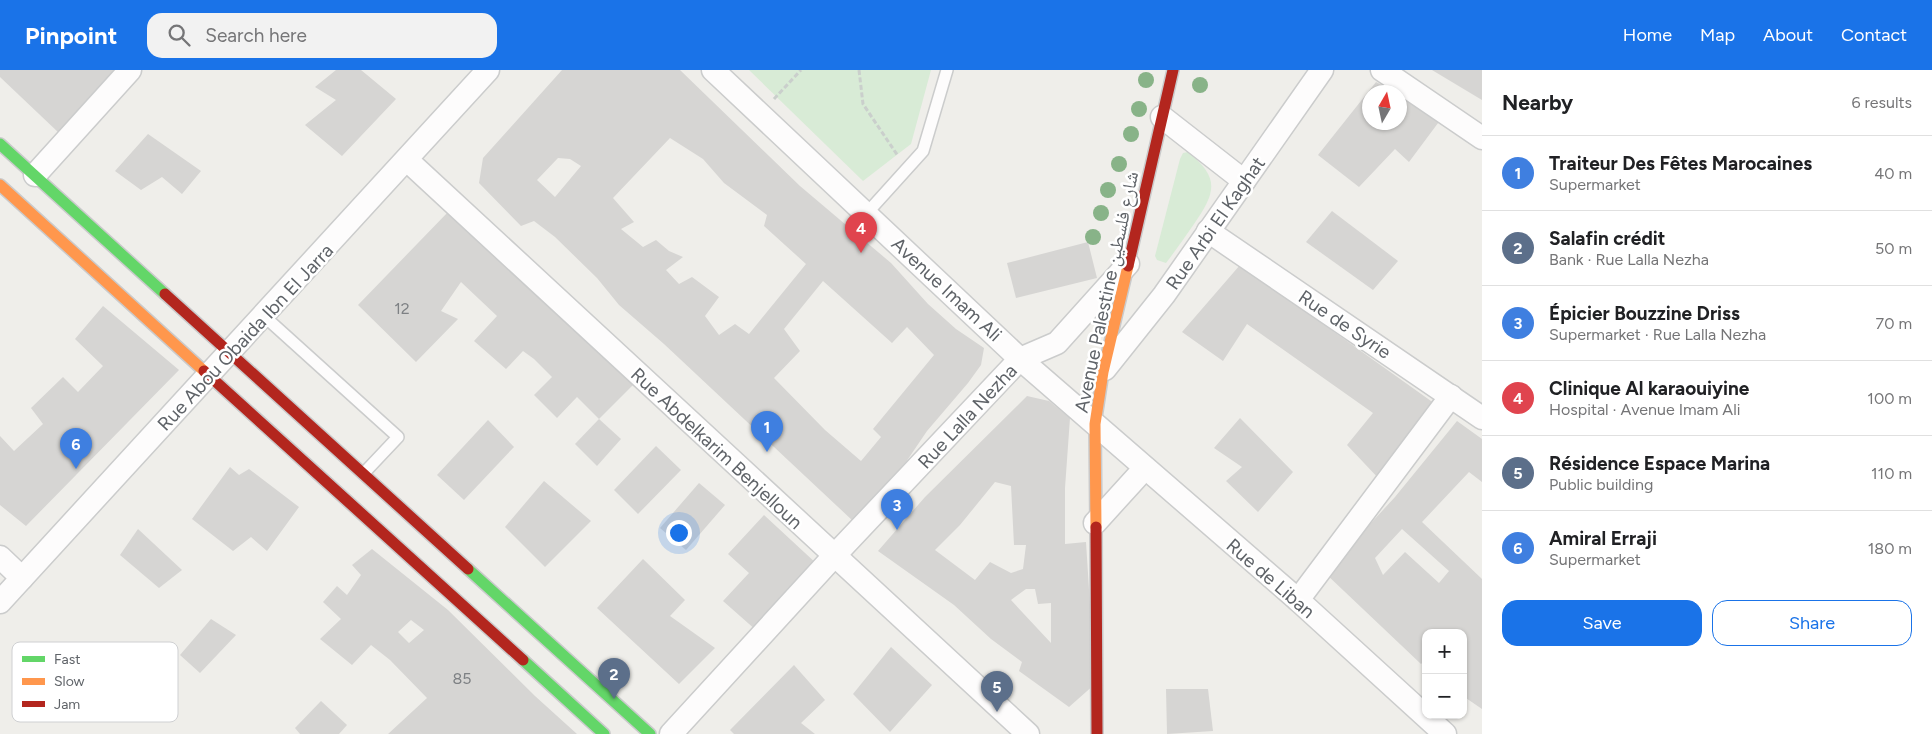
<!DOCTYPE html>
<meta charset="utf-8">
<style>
:root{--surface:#fff;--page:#f2f2f2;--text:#202124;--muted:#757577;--line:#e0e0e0;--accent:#1a73e8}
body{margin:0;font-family:Figtree,"Noto Naskh Arabic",sans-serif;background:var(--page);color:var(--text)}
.controls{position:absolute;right:15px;bottom:15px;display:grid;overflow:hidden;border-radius:10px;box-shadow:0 1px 4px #0004}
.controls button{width:45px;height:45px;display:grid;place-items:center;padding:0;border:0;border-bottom:1px solid var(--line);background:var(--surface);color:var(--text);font:25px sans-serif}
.compass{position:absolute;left:1362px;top:15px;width:45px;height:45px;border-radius:50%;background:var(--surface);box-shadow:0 1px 4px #0004;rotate:9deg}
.you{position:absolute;left:678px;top:462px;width:18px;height:18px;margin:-12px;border:4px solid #fff;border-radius:50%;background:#1a73e8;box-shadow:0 0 0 8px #1a73e833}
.badge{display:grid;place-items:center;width:32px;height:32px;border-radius:50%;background:var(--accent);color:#fff;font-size:16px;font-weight:700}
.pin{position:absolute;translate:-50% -41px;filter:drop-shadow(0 1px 2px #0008)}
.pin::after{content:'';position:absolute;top:26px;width:18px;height:15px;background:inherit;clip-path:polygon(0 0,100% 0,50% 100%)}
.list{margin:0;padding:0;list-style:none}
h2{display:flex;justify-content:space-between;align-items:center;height:65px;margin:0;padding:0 20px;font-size:21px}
h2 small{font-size:16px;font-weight:400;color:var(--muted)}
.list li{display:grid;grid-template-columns:32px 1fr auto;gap:15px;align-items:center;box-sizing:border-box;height:75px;padding:0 20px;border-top:1px solid var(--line)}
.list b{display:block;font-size:19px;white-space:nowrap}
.list p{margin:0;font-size:16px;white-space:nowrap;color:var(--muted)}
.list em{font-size:16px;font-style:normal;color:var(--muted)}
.actions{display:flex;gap:10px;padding:15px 20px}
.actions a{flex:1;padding:11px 0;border:1px solid var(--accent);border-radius:15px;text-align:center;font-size:18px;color:var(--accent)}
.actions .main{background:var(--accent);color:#fff}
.icon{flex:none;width:28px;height:28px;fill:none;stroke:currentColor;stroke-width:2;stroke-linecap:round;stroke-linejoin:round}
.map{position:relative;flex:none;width:1482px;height:664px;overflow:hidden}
header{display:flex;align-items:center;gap:30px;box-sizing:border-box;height:70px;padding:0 25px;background:var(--accent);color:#fff}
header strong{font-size:24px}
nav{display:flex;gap:28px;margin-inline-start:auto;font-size:18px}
.search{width:350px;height:45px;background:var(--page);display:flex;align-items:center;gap:12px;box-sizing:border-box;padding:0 18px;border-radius:15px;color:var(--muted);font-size:19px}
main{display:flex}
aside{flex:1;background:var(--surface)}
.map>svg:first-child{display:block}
</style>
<header>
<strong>Pinpoint</strong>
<div class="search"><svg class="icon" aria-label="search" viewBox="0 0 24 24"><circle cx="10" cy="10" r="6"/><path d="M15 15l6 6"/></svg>Search here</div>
<nav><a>Home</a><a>Map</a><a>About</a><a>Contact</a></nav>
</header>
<main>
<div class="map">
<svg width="1482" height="664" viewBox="0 0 1482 664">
<rect width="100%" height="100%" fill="#efeeea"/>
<g fill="#d8ebd6">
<polygon points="749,0 931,0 911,74 863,111"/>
<path d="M 1188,82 C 1220,108 1216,122 1194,154 C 1185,167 1176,180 1166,193 L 1157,190 L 1155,186 L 1180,89 L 1183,83 Z"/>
</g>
<g fill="#d6d5d3" fill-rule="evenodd">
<polygon points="0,0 117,0 59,63 0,7"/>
<polygon points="336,0 361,0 396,29 342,86 305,55 336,30 315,17"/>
<path d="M 562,0 L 680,0 L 800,116 L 891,193 L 928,234 L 956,259 L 984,278 L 981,295 L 968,313 L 927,361 L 906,392 L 853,451 L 664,274 L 619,235 L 597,208 L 555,167 L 534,151 L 521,156 L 479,113 L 483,88 ZM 670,68 L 703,89 L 724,113 L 767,145 L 764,156 L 806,194 L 749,264 L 735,254 L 719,265 L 705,246 L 719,227 L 692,207 L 679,214 L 666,200 L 683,187 L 669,181 L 656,170 L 643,177 L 621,159 L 634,152 L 613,128 ZM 558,88 L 570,89 L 581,96 L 555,127 L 537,110 ZM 823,211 L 892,273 L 907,257 L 934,285 L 873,359 L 881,367 L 861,391 L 825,360 L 774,308 L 800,281 L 784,259 Z"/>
<polygon points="1432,0 1482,0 1482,30"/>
<polygon points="1376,12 1395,22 1370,22 1370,52 1400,52 1400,25 1444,45 1409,92 1395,79 1359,117 1318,85"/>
<polygon points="148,64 201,101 182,124 162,107 141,120 115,101"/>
<polygon points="1332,141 1398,191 1373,220 1306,172"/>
<polygon points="448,142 638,310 599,349 577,327 557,348 534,325 552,307 534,289 523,281 506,299 474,271 497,246 461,212 441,241 458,249 416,292 358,235"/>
<polygon points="1088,172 1097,208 1016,228 1007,193"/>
<polygon points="1240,195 1438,336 1381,411 1347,375 1373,343 1247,254 1223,291 1182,262"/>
<polygon points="103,236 179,300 26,456 0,435 0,366 14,381 43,354 31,338 63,307 78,322 103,296 75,269"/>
<path d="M 1027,326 L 1049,331 L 1070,348 L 1065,418 L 1065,474 L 1086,472 L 1095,614 L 1069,637 L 1019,601 L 1022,592 L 991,569 L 954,535 L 878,481 L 925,427 ZM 995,412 L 1011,416 L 1014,475 L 1026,475 L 1023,499 L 1011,503 L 990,492 L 975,510 L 935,480 L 960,455 ZM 1026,519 L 1035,519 L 1038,534 L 1051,533 L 1051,573 L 1011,530 Z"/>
<polygon points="1240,348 1293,402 1258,442 1226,411 1242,397 1214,378"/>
<polygon points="599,349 621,369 597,396 575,374"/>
<polygon points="488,350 514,377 464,430 437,405"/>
<path d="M 1457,351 L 1482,369 L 1482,412 L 1469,402 L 1422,452 L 1482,509 L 1482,639 L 1463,626 L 1463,563 L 1426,563 L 1426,589 L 1421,594 L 1325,503 L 1395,427 ZM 1402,459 L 1449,501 L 1439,513 L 1405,482 L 1383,505 L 1375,488 Z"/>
<polygon points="656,376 681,400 638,444 614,420"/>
<polygon points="230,397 239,405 249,399 299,437 267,481 251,467 233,481 192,449"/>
<polygon points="544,411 591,451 545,497 505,457"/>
<polygon points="699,413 725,435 686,480 660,458"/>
<polygon points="764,445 818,495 757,561 723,531 749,503 728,484"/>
<polygon points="138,459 182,500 159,518 120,485"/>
<path d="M 372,479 L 448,540 L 535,626 L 577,664 L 388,664 L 427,628 L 390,590 L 371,575 L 352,595 L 320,569 L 341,549 L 323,532 L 337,516 L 347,525 L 361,505 L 352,495 ZM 411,550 L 424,560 L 409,573 L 398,562 Z"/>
<polygon points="643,489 685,530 670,546 715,578 679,614 597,538"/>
<polygon points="211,549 236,565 200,603 180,585"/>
<polygon points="891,577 932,615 890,662 853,624"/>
<polygon points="794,595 825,630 801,653 815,664 734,664 730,660"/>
<polygon points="1166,619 1208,619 1213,661 1167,664"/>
<polygon points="321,631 347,655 339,664 300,664 295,658"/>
</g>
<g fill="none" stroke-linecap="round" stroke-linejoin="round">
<g stroke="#cbcccc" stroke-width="14">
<g id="lane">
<polyline points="867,143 923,81 947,0"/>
<polyline points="264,246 398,367 364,403"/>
</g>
</g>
<g stroke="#cbcccc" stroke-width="25">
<g id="street">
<polyline points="713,0 1020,289 1298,530 1445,664"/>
<polyline points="1382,0 1482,68"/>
<polyline points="1162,47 1244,111"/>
<polyline points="407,90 1028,664"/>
<polyline points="35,105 130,0"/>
<polyline points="1208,161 1482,348"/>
<polyline points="1105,299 1164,225 1322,0"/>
<polyline points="1095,453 1145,398"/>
<polyline points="0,487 22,508"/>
<polyline points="1298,530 1451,326"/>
<polyline points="0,532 488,0"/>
<polyline points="671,664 834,486 1020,289 1057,273 1128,194"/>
</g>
</g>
<g stroke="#cacacb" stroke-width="14">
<g id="fast">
<polyline points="0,74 165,224"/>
<polyline points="468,499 650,664"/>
<polyline points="523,590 604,664"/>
</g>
</g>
<g stroke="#cacacb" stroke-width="14">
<g id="slow">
<polyline points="0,115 204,301"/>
<polyline points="1096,457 1095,354 1103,302 1128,196"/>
</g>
</g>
<g stroke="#cacacb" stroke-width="14">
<g id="jam">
<polyline points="1128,196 1173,0"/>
<polyline points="165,224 468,499"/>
<polyline points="204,301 523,590"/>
<polyline points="1096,457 1097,664"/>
</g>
</g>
<g stroke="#cacfcc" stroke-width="3" stroke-dasharray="5 2.5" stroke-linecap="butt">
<polyline points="859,0 863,34 898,86"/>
<polyline points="774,29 801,0"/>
</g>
<use href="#lane" stroke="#fdfcfc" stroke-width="11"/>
<use href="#street" stroke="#fdfcfc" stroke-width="22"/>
<use href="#fast" stroke="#63d668" stroke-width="11"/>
<use href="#slow" stroke="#ff974d" stroke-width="11"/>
<use href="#jam" stroke="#b3261e" stroke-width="11"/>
</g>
<g fill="#88b388">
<circle cx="1146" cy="10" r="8"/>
<circle cx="1200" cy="15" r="8"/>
<circle cx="1139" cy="39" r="8"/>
<circle cx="1131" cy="64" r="8"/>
<circle cx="1119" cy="94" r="8"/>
<circle cx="1108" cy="120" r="8"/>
<circle cx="1101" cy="143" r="8"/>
<circle cx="1093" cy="167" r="8"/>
</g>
<g text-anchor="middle" stroke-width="5" stroke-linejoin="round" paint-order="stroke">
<g font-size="16" fill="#7e8184">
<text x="402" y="244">12</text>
<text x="462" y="614">85</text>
</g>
<g font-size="19" fill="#5f6368" stroke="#fff">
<text transform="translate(1215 153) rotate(-55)" y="7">Rue Arbi El Kaghat</text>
<text transform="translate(947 219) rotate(43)" y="7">Avenue Imam Ali</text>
<text transform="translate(1106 222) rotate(-78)" y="7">Avenue Palestine شارع فلسطين</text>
<text transform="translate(1345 254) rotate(34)" y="7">Rue de Syrie</text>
<text transform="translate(245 267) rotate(-47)" y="7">Rue Abou Obaida Ibn El Jarra</text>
<text transform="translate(967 346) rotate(-47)" y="7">Rue Lalla Nezha</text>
<text transform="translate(717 378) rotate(43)" y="7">Rue Abdelkarim Benjelloun</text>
<text transform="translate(1271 508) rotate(41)" y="7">Rue de Liban</text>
</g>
</g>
<rect x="12" y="572" width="166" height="80" rx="8" fill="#fff" stroke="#cfd0d2" stroke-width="1"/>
<rect x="22" y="586" width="23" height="6" fill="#63d668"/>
<rect x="22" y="608" width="23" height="7" fill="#ff974d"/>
<rect x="22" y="631" width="23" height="6" fill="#b3261e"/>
<g font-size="14" fill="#5f6368">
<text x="54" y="594">Fast</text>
<text x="54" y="616">Slow</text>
<text x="54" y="639">Jam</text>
</g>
</svg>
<div class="controls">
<button>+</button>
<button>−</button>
</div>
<svg class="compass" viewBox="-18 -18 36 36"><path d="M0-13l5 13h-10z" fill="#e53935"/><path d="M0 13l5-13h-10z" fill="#757577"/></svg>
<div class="you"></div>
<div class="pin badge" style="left:767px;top:382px;background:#3f7fe0">1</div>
<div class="pin badge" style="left:614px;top:629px;background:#5c6f8a">2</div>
<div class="pin badge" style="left:897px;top:460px;background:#3f7fe0">3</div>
<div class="pin badge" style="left:861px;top:183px;background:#e0444e">4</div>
<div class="pin badge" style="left:997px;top:642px;background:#5c6f8a">5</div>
<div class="pin badge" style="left:76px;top:399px;background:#3f7fe0">6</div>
</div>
<aside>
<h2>Nearby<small>6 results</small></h2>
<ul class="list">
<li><span class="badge" style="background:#3f7fe0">1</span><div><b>Traiteur Des Fêtes Marocaines</b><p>Supermarket</p></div><em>40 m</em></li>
<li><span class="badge" style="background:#5c6f8a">2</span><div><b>Salafin crédit</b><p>Bank · Rue Lalla Nezha</p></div><em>50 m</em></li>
<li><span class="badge" style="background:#3f7fe0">3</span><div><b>Épicier Bouzzine Driss</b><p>Supermarket · Rue Lalla Nezha</p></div><em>70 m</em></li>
<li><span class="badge" style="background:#e0444e">4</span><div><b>Clinique Al karaouiyine</b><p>Hospital · Avenue Imam Ali</p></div><em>100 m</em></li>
<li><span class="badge" style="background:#5c6f8a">5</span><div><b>Résidence Espace Marina</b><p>Public building</p></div><em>110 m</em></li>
<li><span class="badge" style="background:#3f7fe0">6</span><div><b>Amiral Erraji</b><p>Supermarket</p></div><em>180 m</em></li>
</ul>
<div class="actions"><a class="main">Save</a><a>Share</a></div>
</aside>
</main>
